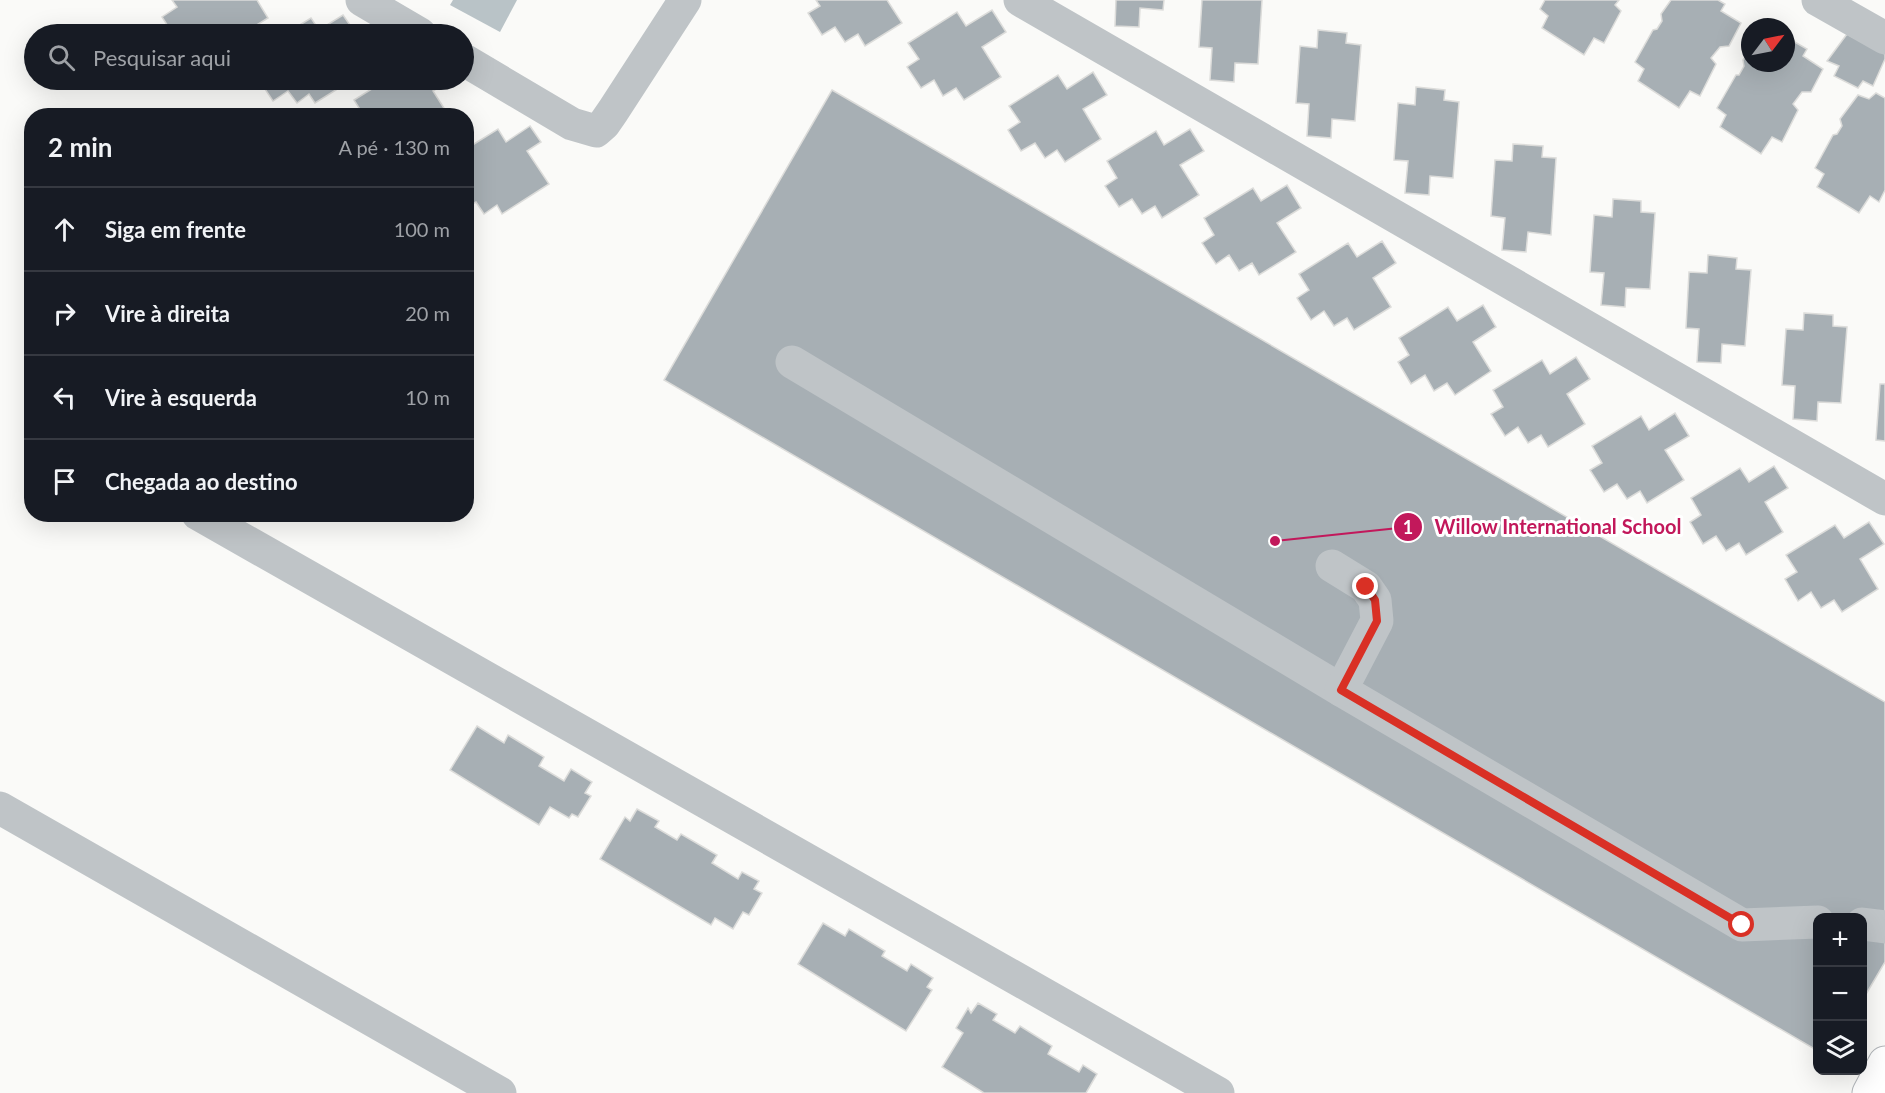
<!DOCTYPE html>
<html lang="pt">
<meta charset="utf-8">
<style>
:root{--surface:#171b24;--page:#242831;--text:#f1f3f6;--muted:#9ea1a6;--line:#363941}
body{margin:0;font-family:Lato,sans-serif;background:var(--page);color:var(--text)}
.controls{position:absolute;right:18px;bottom:18px;display:grid;overflow:hidden;border-radius:12px;box-shadow:0 6px 24px #0002}
.controls button{width:54px;height:54px;display:grid;place-items:center;padding:0;border:0;border-bottom:2px solid var(--line);background:var(--surface);color:var(--text);font:30px sans-serif}
.compass{position:absolute;left:1741px;top:18px;width:54px;height:54px;border-radius:50%;background:var(--surface);box-shadow:0 6px 24px #0002;rotate:58deg}
.stop{position:absolute;width:18px;height:18px;margin:-14px;border:4px solid #d93025;border-radius:50%;background:#fff}
.stop.end{background:#d93025;border-color:#fff;box-shadow:0 2px 6px #0008}
.list{margin:0;padding:0;list-style:none}
h2{display:flex;justify-content:space-between;align-items:center;height:78px;margin:0;padding:0 24px;font-size:26px}
h2 small{font-size:20px;font-weight:400;color:var(--muted)}
.list li{display:grid;grid-template-columns:39px 1fr auto;gap:18px;align-items:center;box-sizing:border-box;height:84px;padding:0 24px;border-top:2px solid var(--line)}
.list b{display:block;font-size:22px;white-space:nowrap}
.list em{font-size:20px;font-style:normal;color:var(--muted)}
.icon{flex:none;width:33px;height:33px;fill:none;stroke:currentColor;stroke-width:2;stroke-linecap:round;stroke-linejoin:round}
.map{position:relative;flex:none;width:1885px;height:1093px;overflow:hidden}
.search{position:absolute;background:var(--surface);box-shadow:0 6px 24px #0002;left:24px;top:24px;width:450px;height:66px;display:flex;align-items:center;gap:15px;box-sizing:border-box;padding:0 21px;border-radius:33px;color:var(--muted);font-size:22px}
.panel{position:absolute;background:var(--surface);box-shadow:0 6px 24px #0002;left:24px;top:108px;width:450px;height:414px;border-radius:24px}
.map>svg:first-child{display:block}
</style>
<div class="map">
<svg width="1885" height="1093" viewBox="0 0 1885 1093">
<rect width="100%" height="100%" fill="#fafaf8"/>
<polygon fill="#b9c3c7" points="453,0 517,0 500,32 450,5"/>
<g fill="#a7afb4" stroke="#dcdcda" stroke-width="1.5">
<polygon points="172,0 257,0 268,18 242,34 173,34 162,17 177,7"/>
<polygon points="816,0 887,0 902,23 865,46 858,34 845,42 835,27 822,35 808,13 820,6"/>
<polygon points="1116,0 1164,0 1163,10 1140,8 1139,27 1115,26"/>
<polygon points="1202,0 1262,0 1258,64 1235,63 1234,82 1210,80 1212,48 1199,47"/>
<polygon points="1545,0 1619,0 1615,5 1621,11 1604,43 1594,38 1584,55 1542,28 1548,16 1540,9"/>
<polygon points="1671,0 1718,0 1725,4 1721,11 1741,23 1729,46 1720,47 1711,58 1716,64 1700,96 1690,91 1679,108 1638,81 1644,69 1635,62 1653,30 1657,29 1662,21 1661,14"/>
<polygon points="992,10 1006,32 982,47 1001,77 964,100 956,88 943,96 934,80 921,88 907,67 919,59 908,43 957,12 966,26"/>
<polygon points="343,15 354,31 349,34 285,34 311,18 319,30"/>
<polygon points="1318,30 1347,33 1346,43 1361,45 1355,121 1332,119 1331,138 1307,136 1309,104 1296,103 1300,46 1317,48"/>
<polygon points="1847,34 1885,54 1885,59 1873,86 1863,81 1858,88 1834,76 1839,66 1827,61"/>
<polygon points="1786,37 1807,49 1803,56 1823,69 1811,92 1802,92 1793,104 1798,110 1782,142 1772,137 1761,154 1720,127 1726,115 1717,108 1736,75 1739,75 1744,66 1743,60 1750,50 1750,63 1786,63"/>
<polygon points="1093,72 1107,95 1083,109 1101,139 1065,162 1057,150 1045,158 1035,143 1021,151 1008,130 1020,122 1009,106 1058,75 1067,89"/>
<polygon points="259,80 352,80 315,103 309,94 297,103 288,91 273,101"/>
<polygon points="386,80 411,81 446,80 447,82 433,91 449,116 360,116 363,114 354,100"/>
<polygon points="1416,87 1445,90 1444,100 1459,102 1453,178 1430,176 1429,195 1405,193 1408,161 1394,160 1398,103 1415,105"/>
<polygon points="832,90 1885,702 1885,962 1862,1001 1862,918 1818,918 1818,1051 664,380"/>
<polygon points="1876,93 1885,98 1885,190 1879,202 1870,196 1859,213 1817,187 1824,174 1815,168 1833,135 1837,134 1842,126 1840,119 1858,95 1869,99"/>
<polygon points="530,126 541,142 527,151 549,184 502,214 497,205 484,214 476,202 466,207 466,149 498,129 506,142"/>
<polygon points="1190,129 1204,151 1180,165 1199,195 1162,218 1155,206 1142,214 1132,199 1119,207 1105,186 1117,178 1107,161 1156,131 1164,145"/>
<polygon points="1513,144 1543,146 1542,157 1556,158 1551,235 1528,232 1526,252 1502,250 1505,218 1491,216 1495,160 1512,161"/>
<polygon points="1287,185 1301,208 1277,223 1296,252 1259,275 1252,263 1239,271 1229,255 1216,264 1202,243 1214,235 1204,218 1253,188 1261,201"/>
<polygon points="1613,199 1641,201 1641,212 1655,213 1650,289 1626,288 1625,307 1601,305 1604,273 1590,272 1594,215 1612,217"/>
<polygon points="1382,241 1396,263 1373,278 1391,307 1354,330 1347,318 1334,326 1324,311 1311,320 1297,298 1309,290 1299,274 1348,243 1357,257"/>
<polygon points="1708,255 1737,258 1736,269 1751,270 1745,346 1722,344 1721,363 1697,362 1699,329 1686,328 1689,272 1707,273"/>
<polygon points="1483,305 1496,327 1473,342 1491,371 1455,395 1447,383 1434,391 1425,375 1411,384 1398,362 1409,355 1399,338 1448,307 1457,321"/>
<polygon points="1804,313 1833,315 1833,326 1847,327 1841,403 1818,402 1817,421 1793,419 1795,386 1782,385 1786,329 1803,330"/>
<polygon points="1576,357 1590,379 1567,394 1585,424 1548,447 1541,435 1528,443 1518,427 1505,436 1491,414 1503,407 1493,390 1542,360 1550,374"/>
<polygon points="1880,384 1885,384 1885,441 1876,440"/>
<polygon points="1675,413 1689,436 1665,450 1684,480 1647,503 1640,491 1627,499 1617,484 1604,492 1590,470 1602,463 1592,446 1641,416 1649,430"/>
<polygon points="1774,466 1788,488 1765,502 1783,532 1746,555 1739,543 1726,551 1716,536 1703,544 1690,522 1701,515 1691,498 1740,468 1749,482"/>
<polygon points="1869,522 1884,544 1860,559 1878,589 1842,612 1834,600 1821,608 1811,592 1798,601 1785,579 1797,572 1786,555 1835,525 1844,538"/>
<polygon points="477,726 504,743 508,735 544,757 539,766 564,781 571,769 592,782 585,793 591,796 578,817 572,814 569,818 550,807 539,825 450,770"/>
<polygon points="637,809 659,821 655,827 677,840 681,834 717,855 712,863 738,879 742,872 759,881 754,889 762,893 749,915 743,912 733,929 715,918 711,925 600,859 625,817 630,821"/>
<polygon points="823,923 845,936 849,929 885,951 882,956 907,971 911,964 933,978 927,987 932,990 906,1031 798,964"/>
<polygon points="978,1003 997,1014 993,1020 1015,1033 1020,1026 1052,1046 1048,1054 1079,1072 1083,1065 1097,1074 1086,1093 984,1093 942,1067 963,1033 956,1028 968,1008 971,1013"/>
</g>
<g fill="none" stroke-linecap="round" stroke-linejoin="round">
<g stroke="#b3b7bb" stroke-width="35">
<polyline id="highway" points="1869,1093 1885,1063"/>
</g>
<g stroke="#bfc4c7" stroke-width="33">
<polyline points="362,0 420,34"/>
<polyline points="1020,0 1885,499"/>
<polyline points="1818,0 1885,38"/>
<polyline points="464,60 572,124 596,131 604,124 613,111 685,0"/>
<polyline points="792,362 1341,690 1742,925 1818,922"/>
<polyline points="198,514 1218,1093"/>
<polyline points="1332,566 1366,587 1375,600 1377,621 1341,690"/>
<polyline points="0,808 500,1093"/>
<polyline points="1862,924 1885,927"/>
</g>
<use href="#highway" stroke="#fff" stroke-width="33"/>
</g>
<g fill="none" stroke-linecap="round" stroke-linejoin="round">
<polyline stroke="#d93025" stroke-width="8" points="1366,587 1375,600 1377,621 1341,690 1742,925"/>
</g>
<path fill="none" stroke="#c2185b" stroke-width="2" d="M1275 541L1408 527"/>
<g fill="#c2185b" stroke="#fff" stroke-width="2">
<circle cx="1275" cy="541" r="6"/>
<circle cx="1408" cy="527" r="15"/>
</g>
<g font-size="18" text-anchor="middle" font-weight="bold" fill="#fff">
<text x="1408" y="534">1</text>
</g>
<g font-size="20" text-anchor="middle" font-weight="bold" fill="#c2185b" stroke="#fff" stroke-width="6" stroke-linejoin="round" paint-order="stroke">
<text x="1558" y="534">Willow International School</text>
</g>
</svg>
<div class="controls">
<button>+</button>
<button>−</button>
<button><svg class="icon" aria-label="layers" viewBox="0 0 24 24"><path d="M12 4l9 5-9 5-9-5zM3 14l9 5 9-5"/></svg></button>
</div>
<svg class="compass" viewBox="-18 -18 36 36"><path d="M0-13l5 13h-10z" fill="#e53935"/><path d="M0 13l5-13h-10z" fill="#9ea1a6"/></svg>
<div class="stop" style="left:1742px;top:925px"></div>
<div class="stop end" style="left:1366px;top:587px"></div>
<div class="search"><svg class="icon" aria-label="search" viewBox="0 0 24 24"><circle cx="10" cy="10" r="6"/><path d="M15 15l6 6"/></svg>Pesquisar aqui</div>
<section class="panel">
<h2>2 min<small>A pé · 130 m</small></h2>
<ul class="list">
<li><svg class="icon" aria-label="ahead" viewBox="0 0 24 24"><path d="M12 20V5M6 11l6-6 6 6"/></svg><div><b>Siga em frente</b></div><em>100 m</em></li>
<li><svg class="icon" aria-label="right" viewBox="0 0 24 24"><path d="M7 20v-9h11M14 6l5 5-5 5"/></svg><div><b>Vire à direita</b></div><em>20 m</em></li>
<li><svg class="icon" aria-label="left" viewBox="0 0 24 24"><path d="M17 20v-9H6M10 6l-5 5 5 5"/></svg><div><b>Vire à esquerda</b></div><em>10 m</em></li>
<li><svg class="icon" aria-label="arrive" viewBox="0 0 24 24"><path d="M6 21V4h12l-3 4 3 4H6"/></svg><div><b>Chegada ao destino</b></div></li>
</ul>
</section>
</div>
